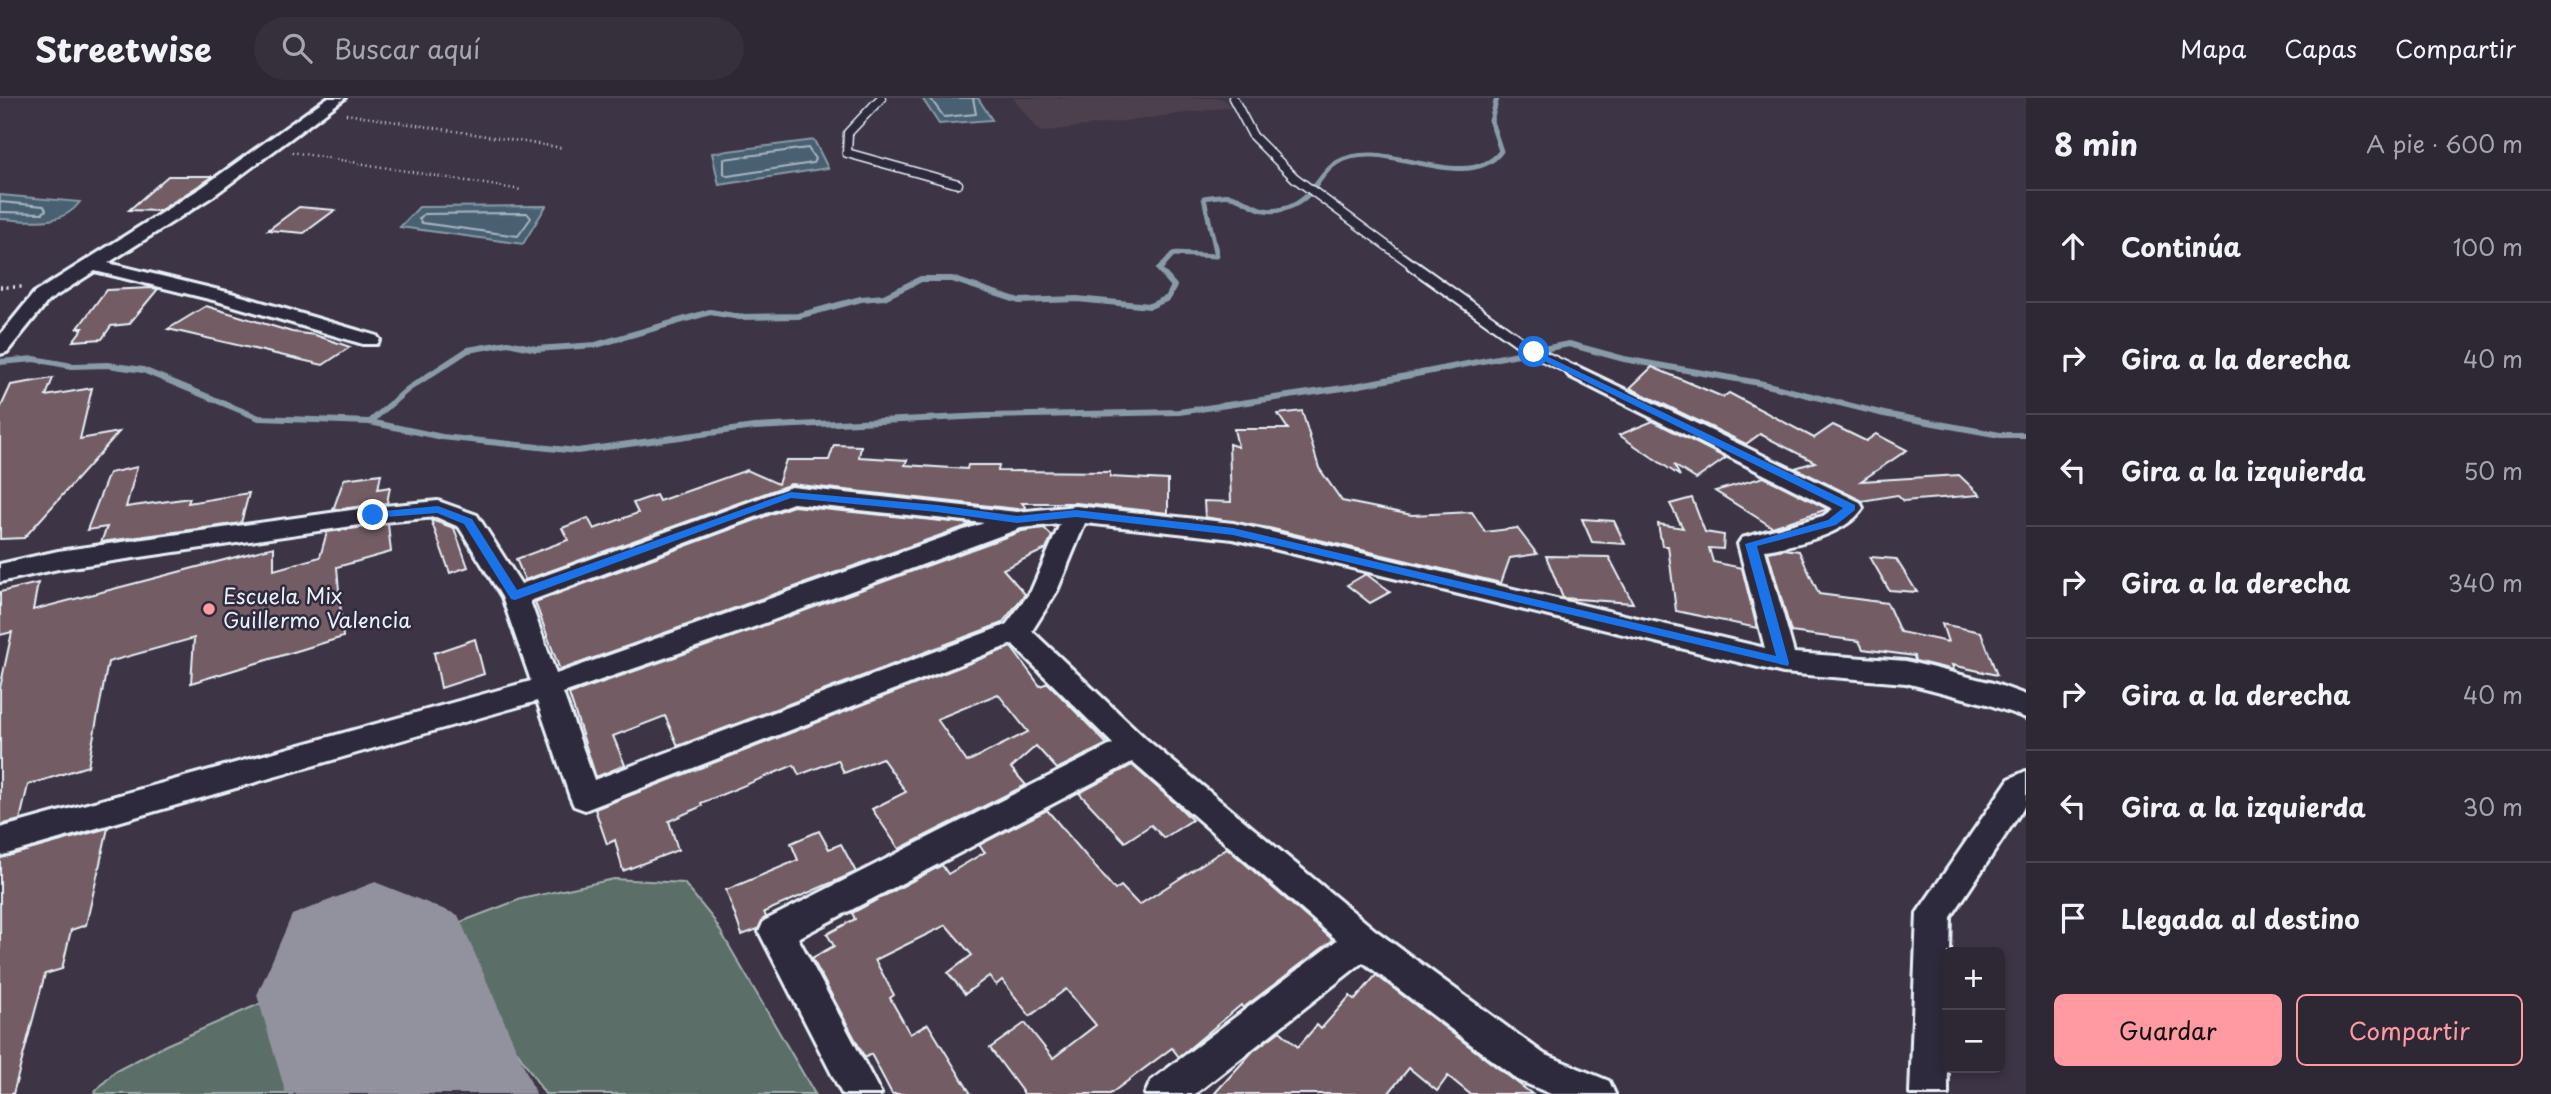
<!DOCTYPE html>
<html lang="es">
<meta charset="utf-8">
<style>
:root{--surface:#2e2734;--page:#362f3c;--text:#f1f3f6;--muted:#a7a5ac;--line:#49444f;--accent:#ff9aa2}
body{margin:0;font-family:"Playpen Sans",sans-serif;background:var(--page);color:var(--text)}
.controls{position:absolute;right:21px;bottom:21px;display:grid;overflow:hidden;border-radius:10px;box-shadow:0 4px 10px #0003}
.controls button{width:63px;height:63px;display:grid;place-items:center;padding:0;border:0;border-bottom:2px solid var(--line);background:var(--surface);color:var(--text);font:35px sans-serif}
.stop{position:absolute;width:21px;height:21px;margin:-16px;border:5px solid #1a73e8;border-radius:50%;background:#fff}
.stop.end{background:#1a73e8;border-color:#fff;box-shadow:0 2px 7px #0008}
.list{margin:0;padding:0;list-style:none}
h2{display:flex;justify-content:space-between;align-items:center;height:91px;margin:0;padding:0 28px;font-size:30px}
h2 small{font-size:23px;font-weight:400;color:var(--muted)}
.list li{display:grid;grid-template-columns:46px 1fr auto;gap:21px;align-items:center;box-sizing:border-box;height:112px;padding:0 28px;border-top:2px solid var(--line)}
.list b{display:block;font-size:26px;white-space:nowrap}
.list em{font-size:23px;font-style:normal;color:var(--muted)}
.actions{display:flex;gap:14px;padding:21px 28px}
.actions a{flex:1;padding:16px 0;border:2px solid var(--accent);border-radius:10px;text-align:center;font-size:24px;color:var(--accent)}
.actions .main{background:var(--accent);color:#111}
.icon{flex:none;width:38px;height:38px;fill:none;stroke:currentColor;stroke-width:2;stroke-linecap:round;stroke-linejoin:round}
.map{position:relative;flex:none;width:2026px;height:996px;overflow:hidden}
header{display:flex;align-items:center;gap:42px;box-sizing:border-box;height:98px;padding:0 35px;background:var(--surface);border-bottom:2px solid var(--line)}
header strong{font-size:33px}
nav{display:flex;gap:38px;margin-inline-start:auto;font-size:24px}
.search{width:490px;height:63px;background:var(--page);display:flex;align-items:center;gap:18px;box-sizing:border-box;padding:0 24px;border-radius:38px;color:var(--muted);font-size:26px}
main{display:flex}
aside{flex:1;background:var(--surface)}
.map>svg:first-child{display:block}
</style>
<header>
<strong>Streetwise</strong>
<div class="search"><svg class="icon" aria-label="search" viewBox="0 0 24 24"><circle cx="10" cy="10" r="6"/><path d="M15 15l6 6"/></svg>Buscar aquí</div>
<nav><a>Mapa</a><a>Capas</a><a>Compartir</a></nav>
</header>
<main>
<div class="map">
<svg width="2026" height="996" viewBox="0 0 2026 996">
<rect width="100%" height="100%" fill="#3d3445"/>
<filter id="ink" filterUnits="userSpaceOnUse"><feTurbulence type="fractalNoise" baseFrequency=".0143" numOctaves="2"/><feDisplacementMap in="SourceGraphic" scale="14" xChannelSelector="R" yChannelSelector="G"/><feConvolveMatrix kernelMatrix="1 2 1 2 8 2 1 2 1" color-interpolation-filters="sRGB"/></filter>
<g filter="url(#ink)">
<polygon fill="#4d404e" points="1013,0 1222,0 1232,9 1040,34"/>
<polygon fill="#5c6e67" stroke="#a2b0b0" stroke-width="2" points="614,781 684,785 714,822 815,996 545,996 459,865 345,902 284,947 282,968 292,996 93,996 114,974 166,947 348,867 521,801"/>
<g fill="#496172" stroke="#899ba8" stroke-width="2">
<polygon points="922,0 978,0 992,22 939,26"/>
<polygon points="814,42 828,70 719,87 712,55"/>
<path d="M 0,97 L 80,104 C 61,130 28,122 0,121 Z"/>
<polygon points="546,108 523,146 400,129 419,109"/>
</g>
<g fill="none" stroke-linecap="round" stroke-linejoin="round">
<g stroke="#a8b7c2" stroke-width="2">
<polyline points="930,0 944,19 976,16 973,0"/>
<polygon points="808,50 815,61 813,65 728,78 724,76 724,61"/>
<polyline points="0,104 44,108 46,112 43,115 0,114"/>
<polygon points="527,115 531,120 518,138 422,125 419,121 424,116"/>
</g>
<path stroke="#899ba8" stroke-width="5" d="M 1162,168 L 1173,156 L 1217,158 L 1204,100 C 1212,99 1224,96 1231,98 C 1252,103 1258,119 1287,110 C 1327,96 1314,55 1374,57 C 1411,59 1475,89 1501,53 L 1491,23 L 1497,0"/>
<g stroke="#899ba8" stroke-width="6">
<polyline points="0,264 34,261 72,268 108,267 143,272 259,320 370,324 442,339 577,353 754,329 985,318 1179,314 1350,289 1569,246 1624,261 1759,285 1884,316 2000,337 2026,337"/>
<polyline points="370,324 408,291 468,252 508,245 536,251 596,247 710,214 740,219 798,218 861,201 884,199 921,181 952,181 1019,203 1077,201 1150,208 1168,200 1174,188 1159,171 1163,167"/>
</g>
<polygon fill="#92929e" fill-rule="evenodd" points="375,784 458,817 536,996 286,996 257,897 292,817"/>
</g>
<g fill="#735b64" stroke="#e8f1f8" stroke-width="2" fill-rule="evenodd">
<polygon points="168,78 214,78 159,113 129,112"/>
<polygon points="299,109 335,112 304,135 268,132"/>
<polygon points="152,190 158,191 129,226 111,228 102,241 73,243 83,230 78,230 106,192"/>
<polygon points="206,208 292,234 315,237 350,249 323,267 168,231"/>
<polygon points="1652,269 1723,299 1729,295 1814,340 1833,327 1866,343 1876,336 1907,352 1861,383 1959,377 1980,397 1903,403 1897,397 1862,403 1795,370 1815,364 1760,336 1746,346 1630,290"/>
<polygon points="53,280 46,298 92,290 80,341 119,334 24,440 0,441 0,311 11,287"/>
<polygon points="1302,313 1319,370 1342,403 1412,417 1472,414 1485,434 1517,430 1537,456 1510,460 1501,485 1269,430 1205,419 1204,403 1231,404 1229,346 1238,349 1234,331 1288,331 1278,316"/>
<polygon points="1653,323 1726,360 1696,381 1674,367 1680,378 1619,337"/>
<polygon points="834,347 861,348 859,359 907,362 905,367 967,371 968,367 999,367 998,373 1110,374 1110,379 1168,382 1168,415 1076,405 1022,405 1026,410 1017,411 791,386 525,482 516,461 568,442 562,430 588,420 594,431 638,415 633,405 656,397 659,403 747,372 778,386 786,362 829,362"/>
<polygon points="137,369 126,409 190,400 188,405 249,395 241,425 101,444 107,429 87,432 109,375"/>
<polygon points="381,376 378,391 390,389 387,405 333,412 344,381"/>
<polygon points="1764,379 1828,411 1772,429 1715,393"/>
<polygon points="1692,400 1705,434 1724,437 1723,451 1709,450 1713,464 1742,470 1757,530 1676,513 1668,448 1662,448 1658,426 1683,430 1670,406"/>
<polygon points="793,408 972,426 560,572 535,504"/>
<polygon points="1582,421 1614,423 1625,446 1592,444"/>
<polygon points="431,422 454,430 468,469 450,475"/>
<polygon points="388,426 391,454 337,469 343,539 191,585 194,540 108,564 88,668 28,687 20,722 0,727 0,590 12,534 0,537 0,494 38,485 33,512 274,449 274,472 320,459 327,434"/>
<polygon points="1044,430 1052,438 1046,451 1003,471 1025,496 1002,525 678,648 665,618 613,638 625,667 596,679 569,596 752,532 1022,433"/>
<polygon points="1784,451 1799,453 1819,496 1887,505 1900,534 1948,544 1942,526 1981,534 1997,577 1952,567 1954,572 1915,563 1914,558 1863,551 1859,543 1791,534 1768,454"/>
<polygon points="1546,458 1609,459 1633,505 1563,500"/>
<polygon points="1870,459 1896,461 1917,494 1889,492"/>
<polygon points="1366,476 1390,494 1370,505 1347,487"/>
<polygon points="475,541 484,576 441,590 434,555"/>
<path d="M 1011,549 L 1040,588 L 1048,585 L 1107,646 L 1057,671 L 1036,648 L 1011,670 L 1026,687 L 899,751 L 872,711 L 906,694 L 882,660 L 844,675 L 838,662 L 799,677 L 794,667 L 701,705 L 702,708 L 669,723 L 678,752 L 623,773 L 615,742 L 607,746 L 595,711 ZM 998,596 L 1028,634 L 967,664 L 937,621 Z"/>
<polygon points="1132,667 1175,705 1192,722 1164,740 1151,727 1125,744 1079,695"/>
<polygon points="1047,712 1115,792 1121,788 1139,807 1227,750 1333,842 1243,910 1241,907 1179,959 1172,950 1110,996 1024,996 990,950 1025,925 1053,960 1096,927 1066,891 1030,918 1002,882 996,887 989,878 965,896 948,875 972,857 946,827 875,862 894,897 890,900 910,936 928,926 971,996 892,996 871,956 865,960 812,860 834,848 827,836 855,821 852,815 942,767 948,776 985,754 979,747"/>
<polygon points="108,730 86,827 71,832 62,871 45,876 13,996 0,996 0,760"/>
<polygon points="819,733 829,751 841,746 856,774 764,814 766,819 758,831 742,837 726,792 798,762 791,745"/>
<polygon points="1376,877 1532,996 1470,996 1448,978 1437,993 1409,970 1388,996 1214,996 1253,953 1280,933 1298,949 1317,927 1321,931 1350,898 1355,902"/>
</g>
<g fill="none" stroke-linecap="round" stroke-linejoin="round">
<g stroke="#e8f1f8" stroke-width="11">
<g id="service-far1">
<polyline points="881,0 848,35 847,55 958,86"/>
<polyline points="1233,0 1253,38 1295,80 1414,168"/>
</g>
</g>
<g stroke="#e8f1f8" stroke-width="14">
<polyline id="service" points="1412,167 1534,254 1576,274"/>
</g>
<g stroke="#e8f1f8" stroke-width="6">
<g id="minor">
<polygon points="327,0 345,0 213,98 108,165 231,195 377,238 380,242 377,246 363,246 217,203 95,173 48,203 7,254 0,256 0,237 34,195 201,90"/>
<path d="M 1576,268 L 1860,404 L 1863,410 C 1846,437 1795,447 1765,452 L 1794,555 L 1906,563 L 1993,585 L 2026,597 L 2026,620 L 1987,606 L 1906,585 L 1783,575 L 1233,441 L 1085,425 L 1057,493 L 1032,533 L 1146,641 L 1375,832 L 1544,956 L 1609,983 L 1615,996 L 1551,996 L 1518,982 L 1363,864 L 1195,996 L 1145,996 L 1151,983 L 1337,842 L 1132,664 L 798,840 L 881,996 L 842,996 L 759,834 L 764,823 L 1113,646 L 1012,546 L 585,712 L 574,708 L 570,699 L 537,603 L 0,758 L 0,730 L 531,583 L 502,499 L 459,429 L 436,419 L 373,425 L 58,471 L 0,484 L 0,466 L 58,453 L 373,409 L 438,403 L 477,417 L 521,486 L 791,389 L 1017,414 L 1076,408 L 1233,425 L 1765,550 L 1738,446 L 1742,440 L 1823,418 L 1833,411 L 1569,278 L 1566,274 ZM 793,405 L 984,425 L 556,576 L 530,503 ZM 1060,426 L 1031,493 L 1006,527 L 594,682 L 563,595 L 751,530 L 1021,430 Z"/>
<polygon points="2026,673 2026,706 1951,819 1950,854 1947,854 1948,996 1910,996 1917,815 2009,681"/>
</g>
</g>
<g stroke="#e8f1f8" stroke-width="2.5" stroke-dasharray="1 3.5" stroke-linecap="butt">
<polyline points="346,16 563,50"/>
<polyline points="292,54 521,92"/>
</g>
<polyline stroke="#e8f1f8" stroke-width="3.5" stroke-dasharray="2 4.5" stroke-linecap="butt" points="0,189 24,189"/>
<use href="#service-far1" stroke="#2f2a3d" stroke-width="8"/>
<use href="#service" stroke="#2f2a3d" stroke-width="10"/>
<use href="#minor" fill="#2f2a3d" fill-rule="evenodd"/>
</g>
</g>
<polygon fill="#1a73e8" points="1534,252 1855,407 1855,412 1836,427 1757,448 1789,565 1788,568 1233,437 1076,419 1017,425 937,414 791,400 515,502 511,501 464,426 437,415 373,420 368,417 373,414 438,408 472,421 517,492 791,394 937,407 1017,418 1076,412 1233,430 1776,558 1745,446 1828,422 1843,410 1530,256"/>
<circle fill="#ff9aa2" stroke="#2f2a3d" stroke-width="2.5" cx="209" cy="511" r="7"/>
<g text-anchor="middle" stroke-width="5" stroke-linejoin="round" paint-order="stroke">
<g font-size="21" fill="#e8f1f8" stroke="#2f2a3d" text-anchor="start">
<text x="223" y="506">Escuela Mix<tspan x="223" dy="24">Guillermo Valencia</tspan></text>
</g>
</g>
</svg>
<div class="controls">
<button>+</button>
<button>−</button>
</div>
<div class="stop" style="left:1534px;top:254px"></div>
<div class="stop end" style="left:373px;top:417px"></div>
</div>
<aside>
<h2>8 min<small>A pie · 600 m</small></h2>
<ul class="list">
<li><svg class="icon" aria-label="ahead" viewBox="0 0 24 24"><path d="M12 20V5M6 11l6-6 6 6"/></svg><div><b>Continúa</b></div><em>100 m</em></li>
<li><svg class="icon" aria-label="right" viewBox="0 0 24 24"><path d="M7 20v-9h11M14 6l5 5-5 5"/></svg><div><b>Gira a la derecha</b></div><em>40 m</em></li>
<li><svg class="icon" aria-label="left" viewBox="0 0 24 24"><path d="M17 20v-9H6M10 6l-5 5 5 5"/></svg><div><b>Gira a la izquierda</b></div><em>50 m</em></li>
<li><svg class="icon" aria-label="right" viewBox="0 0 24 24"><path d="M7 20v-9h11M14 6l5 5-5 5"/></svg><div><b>Gira a la derecha</b></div><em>340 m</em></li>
<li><svg class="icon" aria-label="right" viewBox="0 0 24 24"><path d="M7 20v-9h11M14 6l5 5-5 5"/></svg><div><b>Gira a la derecha</b></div><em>40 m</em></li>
<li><svg class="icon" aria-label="left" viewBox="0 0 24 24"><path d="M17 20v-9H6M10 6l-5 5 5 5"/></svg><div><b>Gira a la izquierda</b></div><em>30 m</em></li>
<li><svg class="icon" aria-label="arrive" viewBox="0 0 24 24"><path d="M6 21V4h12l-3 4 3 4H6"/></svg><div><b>Llegada al destino</b></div></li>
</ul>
<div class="actions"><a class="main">Guardar</a><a>Compartir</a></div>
</aside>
</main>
